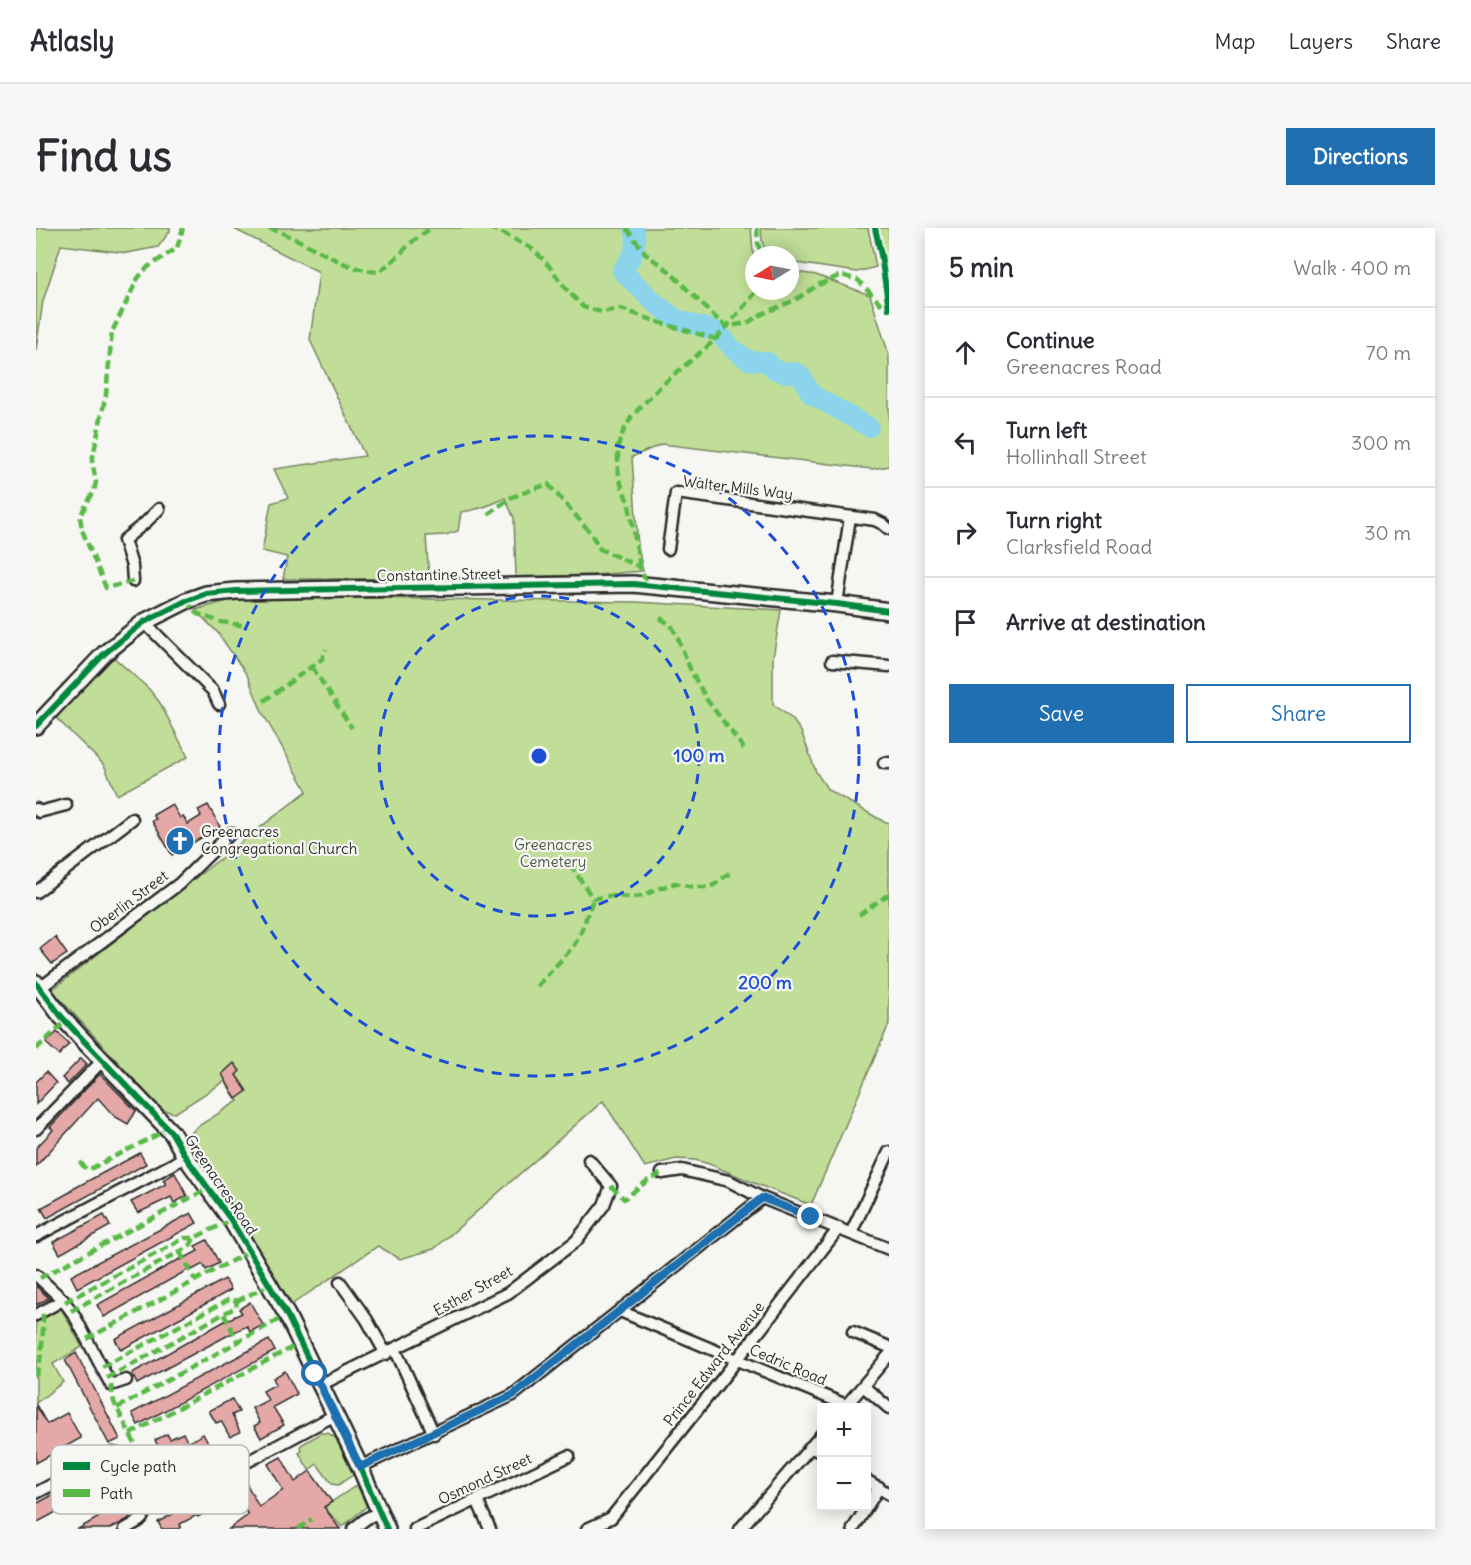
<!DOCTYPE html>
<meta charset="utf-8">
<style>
:root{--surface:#fff;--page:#f7f7f7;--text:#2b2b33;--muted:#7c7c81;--line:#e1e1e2;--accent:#1f6fb2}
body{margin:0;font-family:Delius,sans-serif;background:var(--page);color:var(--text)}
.controls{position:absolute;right:18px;bottom:18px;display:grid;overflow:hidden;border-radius:0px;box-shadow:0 3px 15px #0003}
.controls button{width:54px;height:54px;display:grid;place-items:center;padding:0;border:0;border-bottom:2px solid var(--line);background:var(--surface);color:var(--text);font:30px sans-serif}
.compass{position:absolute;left:709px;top:18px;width:54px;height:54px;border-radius:50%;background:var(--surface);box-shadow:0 3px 15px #0003;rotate:260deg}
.stop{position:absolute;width:18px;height:18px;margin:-14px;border:4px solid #1f6fb2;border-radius:50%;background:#fff}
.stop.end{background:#1f6fb2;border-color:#fff;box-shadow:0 2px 6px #0008}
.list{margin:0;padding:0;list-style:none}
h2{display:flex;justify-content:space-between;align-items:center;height:78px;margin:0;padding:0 24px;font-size:26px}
h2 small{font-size:20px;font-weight:400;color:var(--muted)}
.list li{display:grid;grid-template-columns:39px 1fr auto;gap:18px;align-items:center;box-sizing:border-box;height:90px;padding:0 24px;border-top:2px solid var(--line)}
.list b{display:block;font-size:22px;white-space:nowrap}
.list p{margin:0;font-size:20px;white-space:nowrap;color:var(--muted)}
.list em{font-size:20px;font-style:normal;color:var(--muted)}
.actions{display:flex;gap:12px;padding:18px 24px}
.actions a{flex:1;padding:14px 0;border:2px solid var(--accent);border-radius:0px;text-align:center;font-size:21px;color:var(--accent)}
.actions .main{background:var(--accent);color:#fff}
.icon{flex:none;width:33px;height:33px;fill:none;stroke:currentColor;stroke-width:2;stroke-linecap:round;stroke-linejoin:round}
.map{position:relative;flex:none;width:853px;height:1301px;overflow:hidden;border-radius:0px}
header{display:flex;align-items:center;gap:36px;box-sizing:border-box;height:84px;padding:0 30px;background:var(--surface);border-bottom:2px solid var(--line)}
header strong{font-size:28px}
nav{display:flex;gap:33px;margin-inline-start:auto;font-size:21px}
.intro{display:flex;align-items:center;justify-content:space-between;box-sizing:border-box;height:144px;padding:0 36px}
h1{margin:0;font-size:42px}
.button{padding:15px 27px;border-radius:0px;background:var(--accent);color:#fff;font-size:21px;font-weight:700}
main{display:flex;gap:36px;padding:0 36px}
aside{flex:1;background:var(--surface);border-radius:0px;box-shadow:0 3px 15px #0003}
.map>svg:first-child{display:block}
</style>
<header>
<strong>Atlasly</strong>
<nav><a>Map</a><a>Layers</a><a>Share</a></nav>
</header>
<div class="intro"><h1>Find us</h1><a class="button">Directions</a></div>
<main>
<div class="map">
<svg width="853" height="1301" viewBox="0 0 853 1301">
<rect width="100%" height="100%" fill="#f6f6f2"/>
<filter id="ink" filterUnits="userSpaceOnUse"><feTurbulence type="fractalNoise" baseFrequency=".0167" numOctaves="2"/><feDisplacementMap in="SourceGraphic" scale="12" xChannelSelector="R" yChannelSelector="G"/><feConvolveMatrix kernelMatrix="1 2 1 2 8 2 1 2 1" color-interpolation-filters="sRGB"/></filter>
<g filter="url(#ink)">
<g fill="#c0de97" stroke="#768461" stroke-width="1.5">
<polygon points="0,0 134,0 134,3 122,19 91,25 25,17 7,73 0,122"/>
<path d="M 196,0 L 715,0 L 718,35 L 718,63 L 754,63 L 754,43 L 780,47 L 834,67 L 853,127 L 853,238 L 836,241 L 626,216 L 596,229 L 602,319 L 607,343 L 558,347 L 480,349 L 478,290 L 469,270 C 454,278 441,282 425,284 L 422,303 L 409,307 L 390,308 L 393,351 L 247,351 L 251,329 L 226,323 L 235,275 L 252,270 L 238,241 L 329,228 L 274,112 L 283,44 Z"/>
<polygon points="725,0 832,0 840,39 821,44 754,34 754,27 730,27 726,12"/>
<polygon points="840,0 853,0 853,35 848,36"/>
<polygon points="250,369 599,374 745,382 737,430 737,476 756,491 765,503 780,544 792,562 845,592 853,595 853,796 775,977 723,957 673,936 659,932 640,931 609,939 567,873 398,1021 364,1031 342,1018 255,1077 192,971 153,915 152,908 161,899 202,873 189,853 139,885 130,883 124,880 16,762 271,563 226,484 211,447 182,405 159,382 191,373"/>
<polygon points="74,426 113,461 124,475 152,529 81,567 68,537 18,488"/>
<polygon points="24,1078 46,1119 17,1136 27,1154 0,1175 0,1092"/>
<polygon points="285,1205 292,1205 300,1210 317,1247 302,1257 296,1256 281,1236 273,1242 263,1225 266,1223 264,1219 265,1217"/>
<polygon points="321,1257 330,1277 330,1279 306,1299 288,1279"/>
</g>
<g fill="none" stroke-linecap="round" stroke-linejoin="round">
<path stroke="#8bd4ec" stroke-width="20" d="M 598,0 C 603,20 597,27 586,43 L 618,74 L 640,91 L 682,104 L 697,121 L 712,132 L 732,134 L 738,141 L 749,145 L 760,144 L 766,149 L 775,166 L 833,199"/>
</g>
<g fill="#e4a9a7" stroke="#2b2b2b" stroke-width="1.5">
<polygon points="136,576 144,590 147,588 152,596 165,588 162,582 172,577 184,599 136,627 116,593 120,591 117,587"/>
<polygon points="19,709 31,726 16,736 4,721"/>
<polygon points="21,804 33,816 23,827 10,815"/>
<polygon points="45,830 51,836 32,856 26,850"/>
<polygon points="198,835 204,843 200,847 211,863 200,871 186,846"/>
<polygon points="10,844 20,855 0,876 0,854"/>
<polygon points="64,846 100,883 92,896 78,888 62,870 0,938 0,920 17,902 14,899"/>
<polygon points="104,925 110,936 11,990 5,980 36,963 35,962"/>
<polygon points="139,945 151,968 138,975 135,969 102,985 95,974 130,956 127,952"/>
<polygon points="155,985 161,995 41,1060 35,1048"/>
<polygon points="68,987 74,998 24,1026 17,1014"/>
<polygon points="171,1012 183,1035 170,1042 167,1036 156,1042 155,1040 68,1089 61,1077 144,1031 145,1032 162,1023 159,1018"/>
<polygon points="189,1051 195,1062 85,1122 79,1111"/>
<polygon points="0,1058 13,1070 0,1077"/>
<polygon points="214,1074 227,1097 214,1104 211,1098 200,1103 101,1156 96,1145 189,1093 206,1085 203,1081"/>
<polygon points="233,1112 239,1123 102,1197 96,1185"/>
<polygon points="40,1125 84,1211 73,1216 29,1132"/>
<polygon points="249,1143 261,1166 237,1179 248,1197 225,1210 218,1198 224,1195 216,1180 232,1172 227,1163 240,1156 237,1150"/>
<polygon points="196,1171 203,1184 196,1187 204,1204 194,1209 185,1193 180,1195 173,1183"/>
<polygon points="0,1177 11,1196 31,1185 45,1210 0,1235"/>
<polygon points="147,1205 152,1215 167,1206 176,1222 183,1218 189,1231 166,1242 156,1222 131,1235 119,1212 131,1206 134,1211"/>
<polygon points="245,1229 259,1254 274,1243 296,1274 288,1279 304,1301 193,1301 212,1287 194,1256 207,1249 223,1279 247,1262 232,1236"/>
<polygon points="68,1239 76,1254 0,1295 0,1276"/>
<polygon points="170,1267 177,1280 162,1289 161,1287 144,1296 145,1299 142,1301 126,1301 122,1294 137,1286 136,1283 154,1273 155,1276"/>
<polygon points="86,1276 94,1290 85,1295 73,1301 42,1301"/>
</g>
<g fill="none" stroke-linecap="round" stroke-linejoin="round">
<g stroke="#2b2b2b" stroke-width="15">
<g id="street">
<polyline points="632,321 640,265 839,292 847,296 853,301"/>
<polyline points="97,353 96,338 88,312 110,294 123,281"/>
<polyline points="801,376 814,289"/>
<polyline points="108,394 177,463 183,476"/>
<polyline points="796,433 853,438"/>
<polyline points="848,535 853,535"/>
<polyline points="0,581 3,584 30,577"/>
<polyline points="0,664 96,591"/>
<polyline points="0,763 143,656 195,605"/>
<polyline points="0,901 67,832"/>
<polyline points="626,945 646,942 693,953 726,970 853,1021"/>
<polyline points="815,1005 853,924"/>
<polyline points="0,1008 137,936 149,928"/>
<polyline points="0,1047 27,1072 38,1087 75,1157 90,1152"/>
<polyline points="304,1054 331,1092 350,1126"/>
<polyline points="584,1083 810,1177"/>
<polyline points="0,1087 27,1072"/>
<polyline points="817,1104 853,1119"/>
<polyline points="359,1121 398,1206"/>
<polyline points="284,1157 472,1065 540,1013 568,977 575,958 553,932"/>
<polyline points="827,1158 853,1180"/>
<polyline points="808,1180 853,1127"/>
<polyline points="774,1219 786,1225"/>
<polyline points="324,1239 477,1167 726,970"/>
<polyline points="830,1252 853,1266"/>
<polyline points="0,1265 77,1225 87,1227 110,1238 128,1250 141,1253 163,1253 174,1251 196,1242 299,1187"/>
<polyline points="441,1272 454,1301"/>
<polyline points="89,1301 103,1293 106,1290 128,1250"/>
<polyline points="317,1301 331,1290 344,1284"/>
<polyline points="379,1301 533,1228"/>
<polyline points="551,1301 575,1290 701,1132 803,1000"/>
<polyline points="704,1301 786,1206"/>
<polyline points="817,1301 843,1259"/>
</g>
</g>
<g stroke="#2b2b2b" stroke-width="20">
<g id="secondary">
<polyline points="0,498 68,426 108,394 150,373 170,366 200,363 597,356 801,376 853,383"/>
<polyline points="0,755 25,788 48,813 136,905 149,928 195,992 251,1087 324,1239 351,1301"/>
</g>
</g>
<use href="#street" stroke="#f6f6f2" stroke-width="10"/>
<use href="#secondary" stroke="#f6f6f2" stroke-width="15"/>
<g stroke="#58b947" stroke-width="4.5" stroke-dasharray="9 4.5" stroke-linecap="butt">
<path d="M 233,0 C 242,3 251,7 260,11 C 287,24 311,42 343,44 L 360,30 L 376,14 L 395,0"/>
<polyline points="453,0 465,4 498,22 513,38 530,61 547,79 565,84 585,81 628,96 680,111"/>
<polyline points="590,0 611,27 633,43 685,95 693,98 711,95 726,86 759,72 782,57 805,47 822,52 844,75 853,81"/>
<polyline points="721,0 722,15 725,27"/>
<polyline points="452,286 476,269 512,256 554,304 564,321 604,339 612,358"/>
<polyline points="604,339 593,277 585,256 582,242 582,218 587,204 596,188 625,158 680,111 721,63"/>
<polyline points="97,353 70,360 46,302 44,288 58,263 60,254 56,233 70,166 76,104 102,50 112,39 141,20 147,0"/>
<polyline points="150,373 162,386 185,394 211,398"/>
<polyline points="624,390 635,397 641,408 655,443 671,472 709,522"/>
<polyline points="276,439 316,500"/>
<polyline points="228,473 286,431 290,421"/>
<polyline points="534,636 557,671"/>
<polyline points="557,671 570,668 597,669 606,668 624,660 639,655 657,659 672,659 678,657 696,643"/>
<polyline points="823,687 853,666"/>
<polyline points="501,758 537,719 544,707 557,671"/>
<polyline points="0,821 30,793"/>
<polyline points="44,934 50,941 56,940 119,908 131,900"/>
<polyline points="575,958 588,971 611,953 626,945"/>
<polyline points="144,1024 159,1052"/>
<polyline points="4,1050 173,960"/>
<polyline points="201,1073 233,1057"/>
<polyline points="29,1074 149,1010 158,1010 195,992"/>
<polyline points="35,1083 154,1018 158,1010"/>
<polyline points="188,1086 202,1114"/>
<polyline points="51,1111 214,1023"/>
<polyline points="66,1139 194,1071 201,1073 200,1079 71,1150"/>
<path d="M 0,1148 C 7,1127 7,1105 7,1083"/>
<polyline points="75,1157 78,1174 110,1238"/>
<polyline points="81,1180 251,1087"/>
<polyline points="94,1206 264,1115"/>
<polyline points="262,1301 276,1291"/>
</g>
<g stroke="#f6f6f2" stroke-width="10">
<g id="cycleway">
<polyline points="839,0 845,27 853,81"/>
<polyline points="0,498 68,426 108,394 150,373 170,366 200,363 597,356 801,376 853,383"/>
<polyline points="0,755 25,788 48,813 136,905 149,928 195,992 251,1087 324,1239 351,1301"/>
<polyline points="324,1239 477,1167 726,970"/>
</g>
</g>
<use href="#cycleway" stroke="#00873e" stroke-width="6"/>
</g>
</g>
<g fill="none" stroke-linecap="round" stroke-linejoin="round" filter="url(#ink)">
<polyline stroke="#1f6fb2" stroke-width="8" points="279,1146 324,1239 477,1167 726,970 775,989"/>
</g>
<g fill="none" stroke="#1d4ed8" stroke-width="3" stroke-dasharray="10 8">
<circle cx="503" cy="528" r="160"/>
<circle cx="503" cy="528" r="320"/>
</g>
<defs>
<g id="church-disc" transform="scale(1.5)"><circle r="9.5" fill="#1f6fb2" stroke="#f6f6f2"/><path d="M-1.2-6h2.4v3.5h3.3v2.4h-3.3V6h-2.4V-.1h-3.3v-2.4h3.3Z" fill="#fff"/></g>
</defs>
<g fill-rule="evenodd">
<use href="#church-disc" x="144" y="613"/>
</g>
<g text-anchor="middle" stroke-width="4.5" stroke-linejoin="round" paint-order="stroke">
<g font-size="15" fill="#2b2b2b" stroke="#f6f6f2">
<text transform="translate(702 260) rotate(7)" y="5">Walter Mills Way</text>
<text transform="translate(403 347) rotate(-1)" y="5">Constantine Street</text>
<text transform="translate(93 674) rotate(-37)" y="5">Oberlin Street</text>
<text transform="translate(185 957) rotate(56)" y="5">Greenacres Road</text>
<text transform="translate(437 1063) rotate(-29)" y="5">Esther Street</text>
<text transform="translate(678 1136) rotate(-52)" y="5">Prince Edward Avenue</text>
<text transform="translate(752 1137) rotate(23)" y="5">Cedric Road</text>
<text transform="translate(449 1251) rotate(-25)" y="5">Osmond Street</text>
</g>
<g font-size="15" fill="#2b2b2b" stroke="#f6f6f2" text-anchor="start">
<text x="165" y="609">Greenacres<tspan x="165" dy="17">Congregational Church</tspan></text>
</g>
<g font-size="15" fill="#505846" stroke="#f6f6f2">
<text x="517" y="622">Greenacres<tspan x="517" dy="17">Cemetery</tspan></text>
</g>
</g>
<rect x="15" y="1217" width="198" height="69" rx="9" fill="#f6f6f2" stroke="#b9b9b6" stroke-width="1.5"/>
<rect x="27" y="1234" width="27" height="8" fill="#00873e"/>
<rect x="27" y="1261" width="27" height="8" fill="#58b947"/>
<g font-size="16" fill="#2b2b2b">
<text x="64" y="1244">Cycle path</text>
<text x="64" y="1271">Path</text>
</g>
<circle cx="503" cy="528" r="9" fill="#1d4ed8" stroke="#f6f6f2" stroke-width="3"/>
<g font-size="18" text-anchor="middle" font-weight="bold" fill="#1d4ed8" stroke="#f6f6f2" stroke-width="4.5" stroke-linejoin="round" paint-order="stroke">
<text x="663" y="534">100 m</text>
<text x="729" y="761">200 m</text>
</g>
</svg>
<div class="controls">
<button>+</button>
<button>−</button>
</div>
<svg class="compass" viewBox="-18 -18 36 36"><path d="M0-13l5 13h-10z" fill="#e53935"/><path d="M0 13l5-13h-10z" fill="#7c7c81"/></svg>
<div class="stop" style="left:279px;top:1146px"></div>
<div class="stop end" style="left:775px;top:989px"></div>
</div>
<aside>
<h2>5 min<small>Walk · 400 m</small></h2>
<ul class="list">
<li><svg class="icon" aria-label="ahead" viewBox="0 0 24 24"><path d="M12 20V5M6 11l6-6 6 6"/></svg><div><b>Continue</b><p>Greenacres Road</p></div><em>70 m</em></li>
<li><svg class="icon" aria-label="left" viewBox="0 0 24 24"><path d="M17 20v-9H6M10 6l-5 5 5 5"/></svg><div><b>Turn left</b><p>Hollinhall Street</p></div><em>300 m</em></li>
<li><svg class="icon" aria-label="right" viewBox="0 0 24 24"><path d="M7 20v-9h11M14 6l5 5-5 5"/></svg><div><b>Turn right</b><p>Clarksfield Road</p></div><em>30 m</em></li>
<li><svg class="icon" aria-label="arrive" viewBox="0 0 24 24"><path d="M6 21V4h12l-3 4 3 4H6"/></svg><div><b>Arrive at destination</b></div></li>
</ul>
<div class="actions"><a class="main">Save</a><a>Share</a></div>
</aside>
</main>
